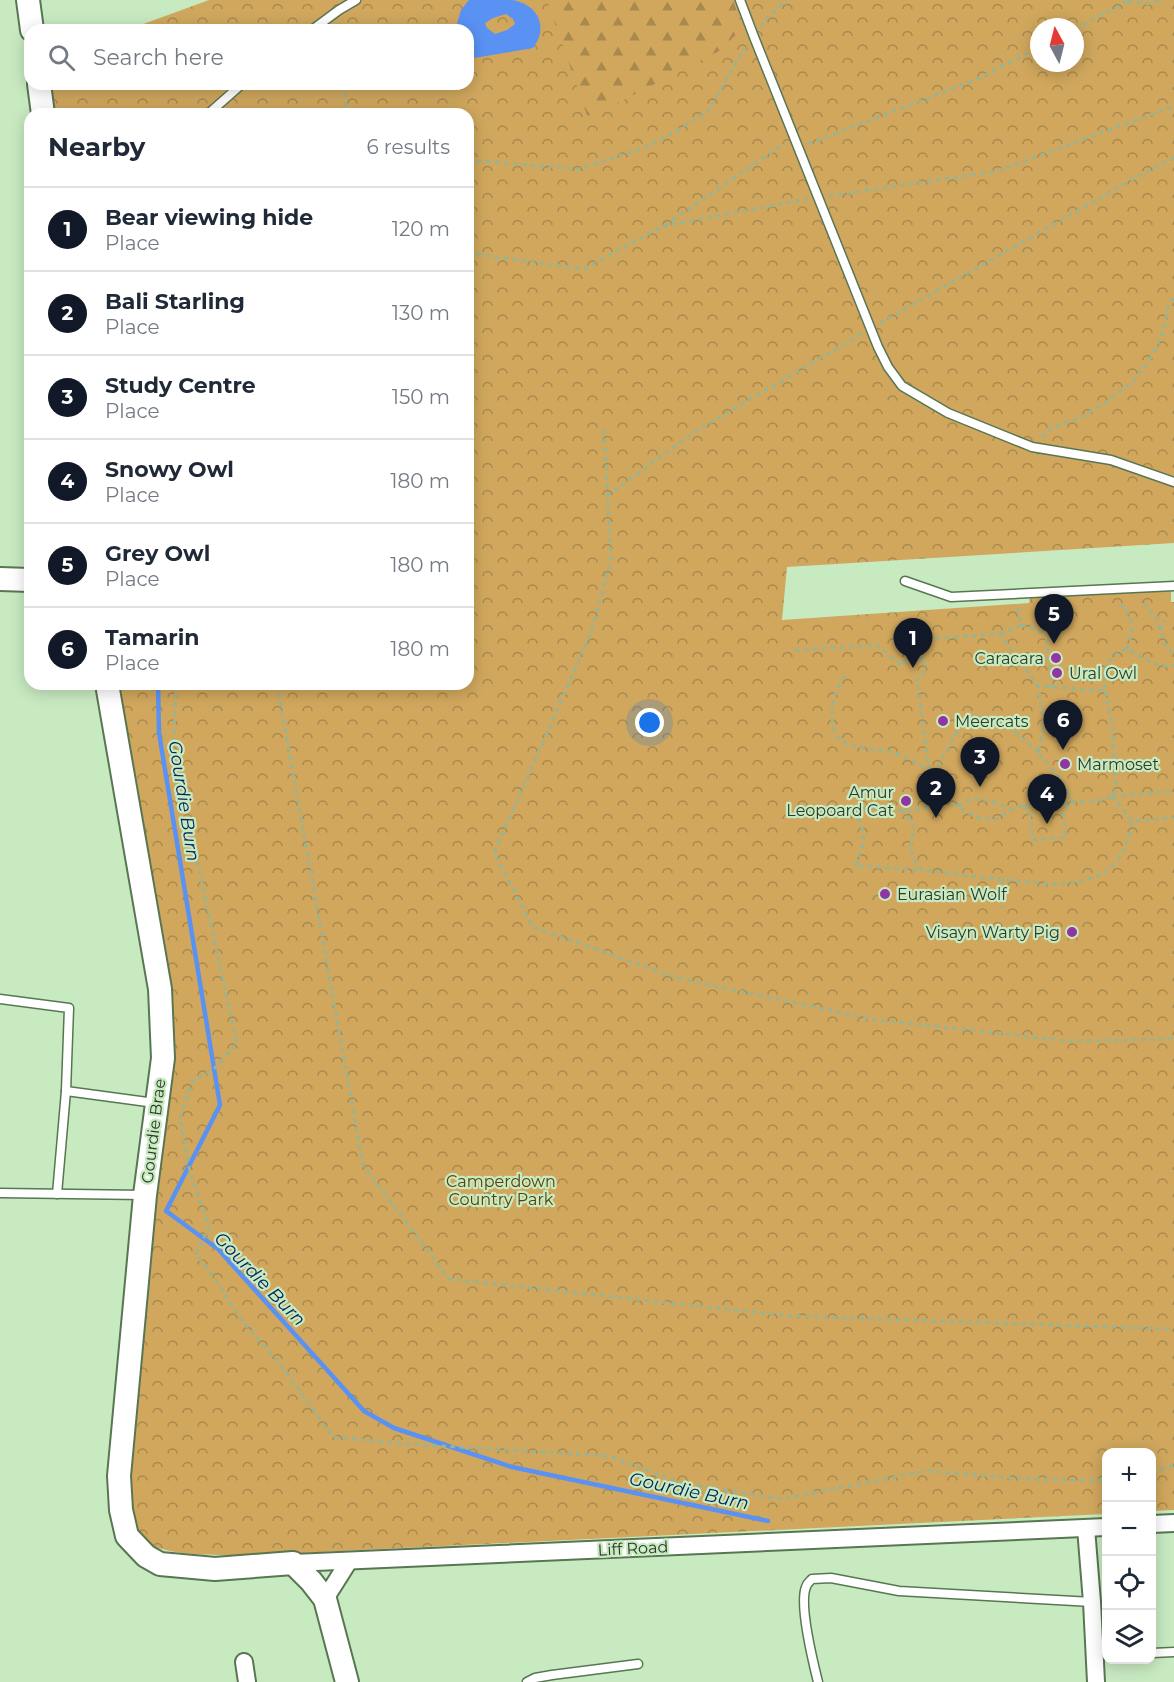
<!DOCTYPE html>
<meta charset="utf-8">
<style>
:root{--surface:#fff;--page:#f2f2f3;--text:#1f2937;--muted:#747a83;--line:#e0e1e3;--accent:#111827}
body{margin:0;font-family:Montserrat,sans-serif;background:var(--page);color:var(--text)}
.controls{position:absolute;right:18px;bottom:18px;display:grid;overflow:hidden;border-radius:12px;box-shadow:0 3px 15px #0003}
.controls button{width:54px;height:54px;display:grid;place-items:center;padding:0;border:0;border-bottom:2px solid var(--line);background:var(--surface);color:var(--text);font:30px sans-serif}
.compass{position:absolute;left:1030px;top:18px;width:54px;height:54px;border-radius:50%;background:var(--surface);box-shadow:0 3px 15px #0003;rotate:353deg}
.you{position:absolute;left:650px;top:723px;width:21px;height:21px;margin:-15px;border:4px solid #fff;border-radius:50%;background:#1a73e8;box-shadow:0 0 0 9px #1a73e833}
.badge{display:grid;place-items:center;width:39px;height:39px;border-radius:50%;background:var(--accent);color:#fff;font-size:20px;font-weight:700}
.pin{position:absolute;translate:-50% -50px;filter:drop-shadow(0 2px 3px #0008)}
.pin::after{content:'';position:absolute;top:32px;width:21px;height:18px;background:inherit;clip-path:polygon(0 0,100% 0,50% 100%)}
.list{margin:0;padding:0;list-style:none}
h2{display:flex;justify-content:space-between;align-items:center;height:78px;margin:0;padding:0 24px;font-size:26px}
h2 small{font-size:20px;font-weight:400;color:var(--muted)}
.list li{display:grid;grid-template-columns:39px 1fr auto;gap:18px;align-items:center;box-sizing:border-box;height:84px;padding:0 24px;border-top:2px solid var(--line)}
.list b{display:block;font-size:22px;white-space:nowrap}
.list p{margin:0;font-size:20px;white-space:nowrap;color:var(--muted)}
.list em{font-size:20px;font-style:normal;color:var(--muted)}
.icon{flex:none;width:33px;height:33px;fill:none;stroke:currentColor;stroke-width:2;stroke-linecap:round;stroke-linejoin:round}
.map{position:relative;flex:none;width:1174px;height:1682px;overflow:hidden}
.search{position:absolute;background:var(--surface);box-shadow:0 3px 15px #0003;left:24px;top:24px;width:450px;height:66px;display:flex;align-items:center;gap:15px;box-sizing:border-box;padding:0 21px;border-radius:18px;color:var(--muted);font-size:22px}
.panel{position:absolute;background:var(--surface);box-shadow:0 3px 15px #0003;left:24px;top:108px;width:450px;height:582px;border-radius:18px}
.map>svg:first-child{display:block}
</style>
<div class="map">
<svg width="1174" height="1682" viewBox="0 0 1174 1682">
<defs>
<pattern id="forest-firs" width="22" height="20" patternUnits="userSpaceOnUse" patternTransform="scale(1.5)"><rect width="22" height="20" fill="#d0a75d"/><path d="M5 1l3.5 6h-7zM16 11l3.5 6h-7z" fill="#a9894d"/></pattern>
<pattern id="park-crowns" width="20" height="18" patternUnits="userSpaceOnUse" patternTransform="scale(1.5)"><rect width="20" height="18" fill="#d0a75d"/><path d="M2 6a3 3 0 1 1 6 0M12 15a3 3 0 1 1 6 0" fill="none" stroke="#a9894d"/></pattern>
</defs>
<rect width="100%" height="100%" fill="#c8eac1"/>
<polygon fill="url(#forest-firs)" points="216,0 934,0 611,174 468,114 468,30"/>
<path fill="url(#park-crowns)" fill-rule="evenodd" d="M 209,0 L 547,0 L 588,118 L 721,50 L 738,32 L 741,23 L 733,0 L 1174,0 L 1174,543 L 787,567 L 782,620 L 1029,603 L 1030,598 L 1171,590 L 1171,602 L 1174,602 L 1174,1510 L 1152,1511 L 1152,1452 L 1106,1452 L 1106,1514 L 341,1551 C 307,1552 164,1565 145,1540 C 130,1521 131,1492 130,1469 L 163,1058 L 107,684 L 468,684 L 468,114 L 49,114 L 47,84 L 468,84 L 468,30 L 127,30 ZM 1039,27 L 1075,27 L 1075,63 L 1039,63 Z"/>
<path fill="#5a92f4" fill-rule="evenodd" d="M 469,0 C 483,0 498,0 512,0 C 538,4 549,27 533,48 L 468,59 L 468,30 L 455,30 L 461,10 ZM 506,14 L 513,19 L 515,24 L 507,30 L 495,34 L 487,28 L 485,23 L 493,18 Z"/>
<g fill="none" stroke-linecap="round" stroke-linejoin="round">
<polyline stroke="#5a92f4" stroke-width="4.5" points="158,684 159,733 220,1105 166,1211 218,1249 364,1411 394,1428 512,1467 768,1521"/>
<g stroke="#587652" stroke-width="11">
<g id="lane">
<polyline points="740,0 754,37 878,347 888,367 902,386 948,413 1032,447 1111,460 1174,482"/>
<polyline points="312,30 339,10 356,0"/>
<polyline points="208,114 242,84"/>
<polyline points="905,581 951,597 1174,586"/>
<polyline points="0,999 69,1008 66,1091 155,1103"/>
<polyline points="0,1193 144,1195"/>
<polyline points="57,1194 66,1091"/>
<polyline points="1152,1653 1174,1652"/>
<polyline points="527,1682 535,1678 552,1675 638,1664"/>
<path d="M 818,1682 C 813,1662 799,1604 806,1587 C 807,1583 809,1582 812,1579 L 831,1578 L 899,1591 L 1092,1602"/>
</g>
</g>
<g stroke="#587652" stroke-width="20">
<g id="street">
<polyline points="1152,1524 1174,1523"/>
<polyline points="1086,1528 1092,1602 1096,1682"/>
<polyline points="293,1563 1106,1527"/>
<polyline points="325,1599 349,1561"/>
<polyline points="244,1662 247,1682"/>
</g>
</g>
<g stroke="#587652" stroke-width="26">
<g id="secondary">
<polyline points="28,0 32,30"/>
<polyline points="39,84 43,114"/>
<polyline points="0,579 30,580"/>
<polyline points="107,684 160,989 163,1058 145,1195 119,1476 121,1510 127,1536 146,1556 160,1564 215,1569 293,1563 311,1581 325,1599 347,1682"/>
</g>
</g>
<g stroke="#98b492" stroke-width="3" stroke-dasharray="4.5 4.5" stroke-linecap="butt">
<polyline points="1128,1 1145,4 1164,0"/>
<polyline points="340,23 340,30"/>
<polyline points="761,27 768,17 786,0"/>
<polyline points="1075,29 1128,1"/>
<polyline points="344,84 347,114"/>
<polyline points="808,144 980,78 1039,47"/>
<polyline points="468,160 578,169 649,146 708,112 738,59 746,47"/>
<polyline points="829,196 997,171 1174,106"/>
<polyline points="665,225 785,143"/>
<polyline points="468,253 584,269 663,226 808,199"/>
<polyline points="880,323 1135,178 1174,158"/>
<polyline points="604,430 611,559 591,633 494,853 533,927 678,978 870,1019 1070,1041 1174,1039"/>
<polyline points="1042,437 1052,427 1080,418 1105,403 1134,380 1152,356 1164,330 1168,306 1174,298"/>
<polyline points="607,496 696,431 861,334"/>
<polyline points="1144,603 1157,620 1165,644 1174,655"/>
<path d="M 1120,604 C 1136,619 1133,629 1127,649"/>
<polyline points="1021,625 1035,629 1046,635"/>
<polyline points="1160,630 1165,621"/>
<polyline points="1000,634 1021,625 1017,605"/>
<path d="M 795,650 L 877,645 L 902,666 C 910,642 939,665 917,679 L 930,777"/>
<polyline points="922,660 921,639 1000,634 1038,686"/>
<path d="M 845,676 C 836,689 832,699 832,715 C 832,756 868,744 895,753 C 907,757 918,764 929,771"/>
<polyline points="176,684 173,752 237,1043 215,1068 192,1082 180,1118 190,1172 209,1227 196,1254 216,1280 239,1317 280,1364 333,1437 408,1444 609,1456 682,1483 780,1499 927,1471 1014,1478 1091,1481 1106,1479"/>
<polyline points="277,684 363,1165 449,1279 790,1316 1174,1329"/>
<polyline points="1052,688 1046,635 1060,634"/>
<path d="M 1038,753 C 1024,739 998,713 976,716 C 969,717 964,722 960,727 L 931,779 L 936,793 L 975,817 L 995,820 L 1017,806 L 1104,800 L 1112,796 L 1116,789 L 1112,723 L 1105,691"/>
<polyline points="1112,796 1132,821 1174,818"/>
<polyline points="1112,796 1174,791"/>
<path d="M 958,806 C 971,793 997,802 1011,810"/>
<path d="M 1023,806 L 1030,815 L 1033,840 L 1066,837 L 1063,812 L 1072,801 C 1064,782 1052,768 1038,753 L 1044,726 L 1038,686 L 1105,691 C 1104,666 1103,660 1127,649 C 1143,656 1156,669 1174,665"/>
<path d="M 854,810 C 868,836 865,839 855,866 L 922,870"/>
<path d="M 901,810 C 923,830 907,833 912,854 C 913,859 919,866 922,870 C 948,873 974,877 1000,879 C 1038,883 1084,893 1115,863 C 1126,852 1130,835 1132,821"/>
<polyline points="808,814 832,813 848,809 865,808 909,811 925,808 947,800"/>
<polyline points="1001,879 1002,908"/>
<polyline points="1152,1473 1174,1465"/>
</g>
<use href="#lane" stroke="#fff" stroke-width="8"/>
<use href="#street" stroke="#fff" stroke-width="16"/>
<use href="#secondary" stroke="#fff" stroke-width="22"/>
</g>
<g fill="#9036a2" stroke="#c8eac1" stroke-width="2">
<circle cx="1056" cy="658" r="6"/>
<circle cx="1057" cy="673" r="6"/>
<circle cx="943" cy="721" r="6"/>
<circle cx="1065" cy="764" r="6"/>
<circle cx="906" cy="801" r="6"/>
<circle cx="885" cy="894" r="6"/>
<circle cx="1072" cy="932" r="6"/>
</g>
<g text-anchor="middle" stroke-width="4.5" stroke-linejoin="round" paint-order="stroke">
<g font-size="16" fill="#2c3929" stroke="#c8eac1" text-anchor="start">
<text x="1044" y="664" text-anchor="end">Caracara</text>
<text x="1069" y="679">Ural Owl</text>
<text x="955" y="727">Meercats</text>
<text x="1077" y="770">Marmoset</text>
<text x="894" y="798" text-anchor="end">Amur<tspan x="894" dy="18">Leopoard Cat</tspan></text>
<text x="897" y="900">Eurasian Wolf</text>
<text x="1060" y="938" text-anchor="end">Visayn Warty Pig</text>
</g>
<g font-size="16" fill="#2c3929" stroke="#c8eac1">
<text transform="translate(153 1131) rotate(-83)" y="6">Gourdie Brae</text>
<text transform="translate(633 1548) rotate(-3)" y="6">Liff Road</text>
</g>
<g font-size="16" fill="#59400a" stroke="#c8eac1">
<text x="501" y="1187">Camperdown<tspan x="501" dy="18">Country Park</tspan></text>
</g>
<g font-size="18" font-style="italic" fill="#032560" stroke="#c8eac1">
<text transform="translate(184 801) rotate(81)" y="6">Gourdie Burn</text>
<text transform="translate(260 1279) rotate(46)" y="6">Gourdie Burn</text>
<text transform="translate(689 1491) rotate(12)" y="6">Gourdie Burn</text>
</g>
</g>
</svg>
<div class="controls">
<button>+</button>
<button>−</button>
<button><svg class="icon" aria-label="locate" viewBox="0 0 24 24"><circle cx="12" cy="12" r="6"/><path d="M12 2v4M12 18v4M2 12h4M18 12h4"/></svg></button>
<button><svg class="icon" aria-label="layers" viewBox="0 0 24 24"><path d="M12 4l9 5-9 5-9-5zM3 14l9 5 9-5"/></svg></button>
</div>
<svg class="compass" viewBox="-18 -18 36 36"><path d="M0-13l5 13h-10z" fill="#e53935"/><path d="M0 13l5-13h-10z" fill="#747a83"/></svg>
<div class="you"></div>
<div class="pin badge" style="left:913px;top:668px">1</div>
<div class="pin badge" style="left:936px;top:818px">2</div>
<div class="pin badge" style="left:980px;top:787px">3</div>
<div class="pin badge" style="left:1047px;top:824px">4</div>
<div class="pin badge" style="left:1054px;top:644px">5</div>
<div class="pin badge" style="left:1063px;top:750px">6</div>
<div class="search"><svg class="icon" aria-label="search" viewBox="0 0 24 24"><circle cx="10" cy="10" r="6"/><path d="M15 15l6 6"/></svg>Search here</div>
<section class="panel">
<h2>Nearby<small>6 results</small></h2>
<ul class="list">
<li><span class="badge">1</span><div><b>Bear viewing hide</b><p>Place</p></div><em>120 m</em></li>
<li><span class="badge">2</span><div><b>Bali Starling</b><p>Place</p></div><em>130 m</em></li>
<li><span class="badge">3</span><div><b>Study Centre</b><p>Place</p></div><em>150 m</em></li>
<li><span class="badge">4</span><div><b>Snowy Owl</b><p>Place</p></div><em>180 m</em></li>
<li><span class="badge">5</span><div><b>Grey Owl</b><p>Place</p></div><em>180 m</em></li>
<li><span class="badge">6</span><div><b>Tamarin</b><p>Place</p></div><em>180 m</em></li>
</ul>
</section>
</div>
